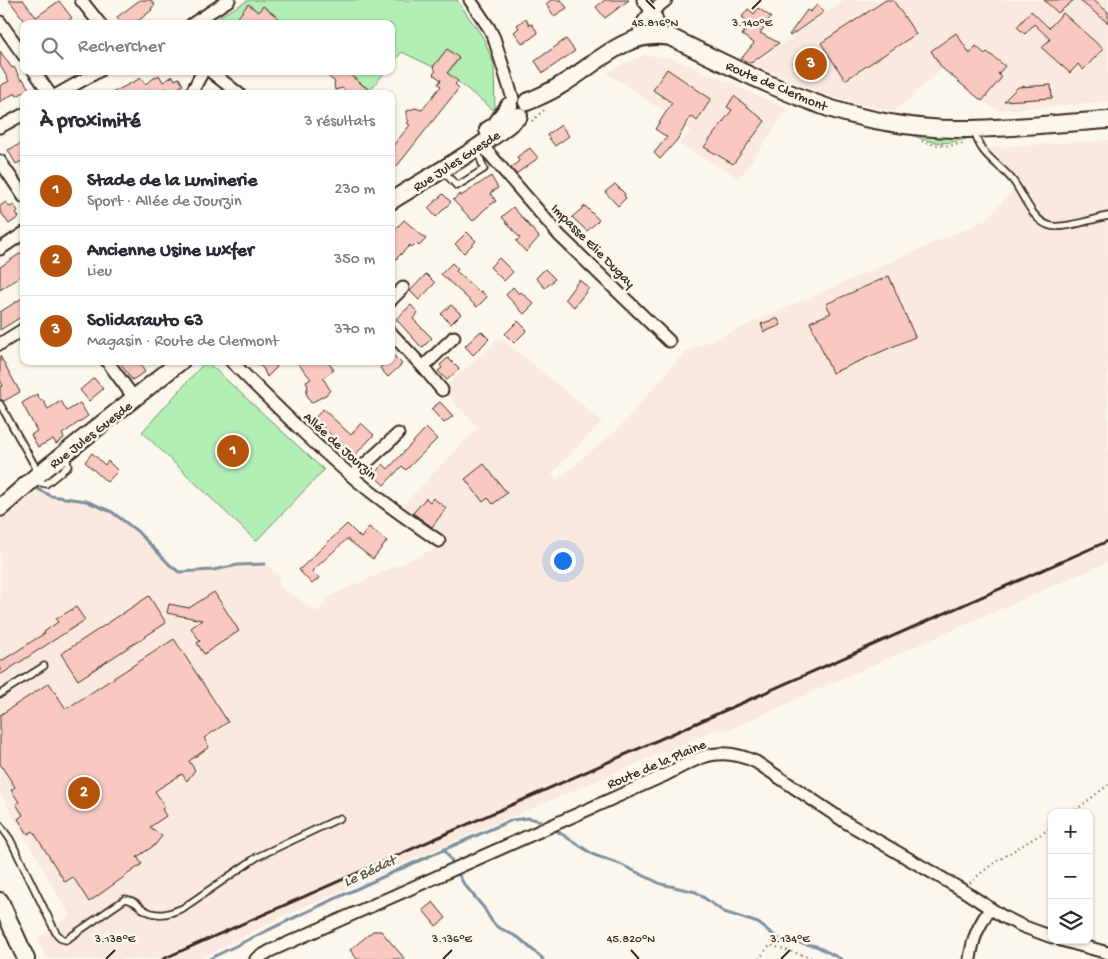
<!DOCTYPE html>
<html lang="fr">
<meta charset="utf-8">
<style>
:root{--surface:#fff;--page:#f2f2f3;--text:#2b2b33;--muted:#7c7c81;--line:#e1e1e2;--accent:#b45309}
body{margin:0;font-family:"Gochi Hand",sans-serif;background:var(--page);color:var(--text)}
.controls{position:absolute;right:15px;bottom:15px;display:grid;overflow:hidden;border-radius:10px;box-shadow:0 1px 4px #0004}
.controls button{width:45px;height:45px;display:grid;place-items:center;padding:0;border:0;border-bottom:1px solid var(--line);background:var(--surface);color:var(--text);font:25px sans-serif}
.you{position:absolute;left:562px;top:560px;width:18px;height:18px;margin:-12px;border:4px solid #fff;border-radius:50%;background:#1a73e8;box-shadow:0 0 0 8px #1a73e833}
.badge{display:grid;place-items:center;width:32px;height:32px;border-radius:50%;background:var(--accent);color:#fff;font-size:16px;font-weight:700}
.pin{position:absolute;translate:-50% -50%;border:2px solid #fff;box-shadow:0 1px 5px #0006}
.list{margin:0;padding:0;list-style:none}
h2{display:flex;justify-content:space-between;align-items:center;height:65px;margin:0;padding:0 20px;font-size:21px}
h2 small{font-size:16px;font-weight:400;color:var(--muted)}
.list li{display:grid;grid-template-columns:32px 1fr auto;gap:15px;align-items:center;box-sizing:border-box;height:70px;padding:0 20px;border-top:1px solid var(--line)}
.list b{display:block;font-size:19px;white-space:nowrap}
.list p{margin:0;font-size:16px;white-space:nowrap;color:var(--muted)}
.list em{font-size:16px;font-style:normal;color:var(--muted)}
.icon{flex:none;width:28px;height:28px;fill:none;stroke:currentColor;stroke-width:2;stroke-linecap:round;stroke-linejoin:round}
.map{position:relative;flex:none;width:1108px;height:959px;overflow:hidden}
.search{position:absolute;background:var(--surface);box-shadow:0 1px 4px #0004;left:20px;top:20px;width:375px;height:55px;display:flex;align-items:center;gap:12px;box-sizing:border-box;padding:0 18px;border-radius:10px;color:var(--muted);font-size:19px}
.panel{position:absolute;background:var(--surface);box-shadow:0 1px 4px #0004;left:20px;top:90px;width:375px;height:275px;border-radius:10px}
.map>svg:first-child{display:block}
</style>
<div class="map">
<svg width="1108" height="959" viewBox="0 0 1108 959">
<rect width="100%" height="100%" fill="#fbf7ec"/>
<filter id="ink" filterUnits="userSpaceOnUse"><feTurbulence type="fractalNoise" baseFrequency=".02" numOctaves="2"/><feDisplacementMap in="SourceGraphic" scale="10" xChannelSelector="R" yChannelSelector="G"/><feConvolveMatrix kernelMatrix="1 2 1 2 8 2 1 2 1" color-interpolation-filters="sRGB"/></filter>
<g filter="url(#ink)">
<g fill="#fae9df">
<polygon points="845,0 1108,0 1108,102 998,110 983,102 943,68 895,111 858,104 822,93 753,64"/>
<polygon points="644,55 669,57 723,79 788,110 739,178 679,144 691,130 607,73 625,63"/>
<polygon points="1108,140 1108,562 834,682 729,730 718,729 406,862 283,916 200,959 47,959 37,938 70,916 0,793 0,520 37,489 51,496 86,501 112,512 137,531 170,565 179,572 213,570 238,565 265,564 278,575 280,587 318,612 328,597 439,547 445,539 439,541 397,511 478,427 442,390 500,337 602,421 552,474 556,480 617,430 685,352 984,221 1021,182 984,148"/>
</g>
<g fill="#b1efb5" stroke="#768c6a">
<polygon points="249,0 457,0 484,39 494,65 495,111 447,73 459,59 447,49 433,67 402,52 391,65 391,24 286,24 263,6 258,12 249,4 233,24 210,24 222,15"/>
<polygon points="345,71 386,71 370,90"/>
<path d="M 913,133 L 968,135 L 969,138 C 948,145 933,144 912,135 Z"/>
<polygon points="206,361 324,470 256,541 142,432"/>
</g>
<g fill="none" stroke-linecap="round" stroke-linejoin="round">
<g stroke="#7f8fa0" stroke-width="3">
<polyline points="36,488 51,496 86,501 112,512 137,531 170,565 179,572 213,570 238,565 265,564"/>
<polyline points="557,831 594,855 620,864 661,884 696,892 724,912 758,923 779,939 816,946 841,959"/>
<polyline points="444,849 453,863"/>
<polyline points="457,872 464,884 484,908 491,920 496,926 519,938 543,959"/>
<path d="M 209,959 C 309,909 410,864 512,820 L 529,818 L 544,822"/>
</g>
</g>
<g fill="#f9c9c1" stroke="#3b2a1e">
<polygon points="9,0 23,0 36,17 59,1 72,18 64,24 27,24"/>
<polygon points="140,0 151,0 155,5 151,8 152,10 134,24 121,24 117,17"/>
<polygon points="551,0 561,0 567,8 554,16 546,4"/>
<polygon points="605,0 629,0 605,18 596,7"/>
<polygon points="886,0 893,0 916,34 845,80 821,43"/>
<polygon points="1044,0 1074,0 1058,13"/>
<polygon points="1079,0 1093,0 1108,12 1108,23"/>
<polygon points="248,4 258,12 263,6 286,24 262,24 256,19 252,24 233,24"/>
<polygon points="817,5 824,12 790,36 789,35 807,10 810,12"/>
<polygon points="758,8 771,17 760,33 779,43 751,63 741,59 754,43 742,35 750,23 742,17 748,9 754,14"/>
<polygon points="1031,11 1049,28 1063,13 1103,49 1083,70 1078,64 1070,73 1042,48 1050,39 1034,24 1025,34 1017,27"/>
<polygon points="526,19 529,25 532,24 538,33 523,44 514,32 519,28 517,25"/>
<polygon points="956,33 970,54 976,46 985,54 987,52 1005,66 998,74 1002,77 982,101 942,68 931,51"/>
<polygon points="566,39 575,51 543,73 535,61"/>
<polygon points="447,49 459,58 447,73 458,81 455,84 459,88 397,166 391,162 391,148 410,125 407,123 409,121 407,118 407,111 415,108 422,110 441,86 438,84 441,80 433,74 436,71 433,67"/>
<polygon points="0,51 12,68 14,67 21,80 23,79 29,89 17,96 15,93 0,102 0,86 9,81 0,65"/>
<polygon points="667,69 711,99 697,121 691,116 677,140 660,159 654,153 667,137 655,129 672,103 653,90"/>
<polygon points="322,71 345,71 374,94 350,94 342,88 335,90 334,84 335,82"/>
<polygon points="159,75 163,82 173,76 175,80 179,78 183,85 170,93 167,88 157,94 151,94 149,90 143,94 110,94 141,78 145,84"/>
<polygon points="1051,85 1052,98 1004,101 1018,87"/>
<polygon points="734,96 765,121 733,164 704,147 732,110 727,107"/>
<polygon points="561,125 569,136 555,146 547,135"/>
<polygon points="24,142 24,160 16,164 8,150"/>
<polygon points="530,148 538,158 516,174 511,168 519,161 517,157"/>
<polygon points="491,176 498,188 490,193 496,201 485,209 473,221 453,200 460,194 461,196"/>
<polygon points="615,184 625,194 624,195 626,198 618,206 605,192"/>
<polygon points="443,194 451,202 436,217 428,208"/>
<polygon points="6,202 10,207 14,205 18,211 16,213 19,217 9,224 0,211 0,206"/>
<polygon points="585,206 599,220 587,231 572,217"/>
<polygon points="513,207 539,237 526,252 516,241 520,238 502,217"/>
<polygon points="404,220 426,239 419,246 416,243 412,247 410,245 391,264 391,234"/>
<polygon points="467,232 476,241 464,253 455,244"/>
<polygon points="24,251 24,274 0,290 0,267"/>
<polygon points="499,258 513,272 504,281 490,267"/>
<polygon points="452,263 458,269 456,271 479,292 481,291 487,297 477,307 441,274"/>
<polygon points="545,269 555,279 545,288 536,278"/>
<polygon points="426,274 435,283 419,300 410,291"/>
<polygon points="889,276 915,337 832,373 810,322 831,313 826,304"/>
<polygon points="579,280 589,288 574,307 565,299"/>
<polygon points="513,287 519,294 521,292 534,304 524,314 506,295"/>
<polygon points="24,297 24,315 0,330 0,312"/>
<polygon points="411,305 418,313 413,319 432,338 422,348 396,319"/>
<polygon points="451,305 461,314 451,324 441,314"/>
<polygon points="775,319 778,319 781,325 764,332 761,324"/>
<polygon points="518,321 527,330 514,343 505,334"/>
<polygon points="481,331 489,339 473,355 465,346"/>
<polygon points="391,353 402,364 388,377 380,368 387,361 391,361"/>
<polygon points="0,356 20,392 4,401 0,399 0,387 3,385 0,380"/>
<polygon points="448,358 459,369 447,380 438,371 442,368 440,365"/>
<polygon points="119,361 138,361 145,372 132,380"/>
<polygon points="253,361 270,361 277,367 267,377 263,368"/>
<polygon points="296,361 327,361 334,370 323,378 330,390 327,394 311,403 306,393 308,386 306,382 311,379"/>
<polygon points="94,378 103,389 89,401 80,390"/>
<polygon points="37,394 41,401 43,400 48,409 61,401 67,411 80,403 88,416 62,434 64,438 56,444 53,439 38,447 31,435 37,431 22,403"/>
<polygon points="440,402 453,416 444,423 431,409"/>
<polygon points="323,409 351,435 361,423 374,435 354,456 314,419"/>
<polygon points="426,428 437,439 406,470 402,466 384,485 373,475 383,464 388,469"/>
<polygon points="92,453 105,465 108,461 118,471 107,482 85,462"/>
<polygon points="484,464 507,493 493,504 488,498 483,502 465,479"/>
<polygon points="426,498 430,502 433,498 446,508 432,527 413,513"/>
<polygon points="347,524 361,538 369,527 387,541 373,559 347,539 312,571 319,578 312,584 299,570"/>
<polygon points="214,592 239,631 204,654 197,643 200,641 191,628 202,620 167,613 169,604 189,608"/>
<polygon points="149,596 166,623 78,680 61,654"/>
<polygon points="76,607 85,620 0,675 0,662 45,633 44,632 58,622 56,619"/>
<polygon points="174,639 228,722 204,738 209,747 189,761 195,770 187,781 182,774 155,791 165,807 162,809 166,816 150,827 162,836 155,845 137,857 142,864 89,902 73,877 65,882 33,831 28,834 18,819 23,815 16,804 19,802 11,790 15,787 0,764 0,715 49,683 66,709"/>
<polygon points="433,902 446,918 436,926 423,910"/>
<polygon points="373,931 381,931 405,959 357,959 350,950"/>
</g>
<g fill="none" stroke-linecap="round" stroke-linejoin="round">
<g stroke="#3b2a1e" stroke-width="9">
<g id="service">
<path d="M 975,131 C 978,155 1002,165 1014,182 C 1024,196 1033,222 1051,226 C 1065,229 1093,219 1108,216"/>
<polyline points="443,171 457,186 484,169 477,150"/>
<polyline points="0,404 36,468"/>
<polyline points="34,481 46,484 68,466 66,454"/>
<polyline points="0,694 44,666"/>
<path d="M 0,825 L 10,839 L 56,933 L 62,939 L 66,940 L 125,899 C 133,900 137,904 143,909 C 157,918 169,914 183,908 L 257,857 L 340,818"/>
</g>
</g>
<g stroke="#3b2a1e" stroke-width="15">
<g id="minor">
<polyline points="81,0 100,24"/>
<polyline points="470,0 489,28 494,38 513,99"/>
<polyline points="643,0 656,17 660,36"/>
<polyline points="0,22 24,56"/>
<polyline points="192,24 229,0"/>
<path d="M 639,38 C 638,20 653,11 666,0"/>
<polyline points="34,71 50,94"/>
<polyline points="210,71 239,94"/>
<polyline points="58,94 99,71"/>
<polyline points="191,94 203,71"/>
<polyline points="0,127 24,114"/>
<polyline points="481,144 560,236 669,341"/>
<polyline points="0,161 24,197"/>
<polyline points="0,249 24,233"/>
<polyline points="391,300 403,288"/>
<polyline points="391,333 423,367 442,390"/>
<polyline points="0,344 24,329"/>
<polyline points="107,361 129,391"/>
<path d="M 231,361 C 276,406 321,452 371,492 C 393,509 416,525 439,541"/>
<polyline points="423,367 454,337"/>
<polyline points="352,476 398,434"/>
<polyline points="1061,940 1108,953"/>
<path d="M 256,959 L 270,951 L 663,776 C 698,758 718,744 756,762 L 847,823 L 964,891 L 1002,916 L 1022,926 L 1052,937"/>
<path d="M 970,959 C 973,937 978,927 990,909"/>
</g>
</g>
<g stroke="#3b2a1e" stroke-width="20">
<g id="secondary">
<path d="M 527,102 C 538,97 551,92 561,85 C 597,64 626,29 670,37 C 718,60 766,85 815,103 C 855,119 914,129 957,129 C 1007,129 1058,123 1108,120"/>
<polyline points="488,130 495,126 509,106"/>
<path d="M 391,201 C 434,174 481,149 519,116"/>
<polyline points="0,508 40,473 181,361"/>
<polyline points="0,901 26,959"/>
</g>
</g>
<g stroke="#3b2a1e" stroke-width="2" stroke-dasharray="1 4" stroke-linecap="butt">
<polyline points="532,121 545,109"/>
<path d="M 922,141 C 936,146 950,147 964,143"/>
<polyline points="1072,813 1108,785"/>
<path d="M 970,883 C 993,860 1025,845 1052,827"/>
<polyline points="759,959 770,945 815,959"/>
</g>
<use href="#service" stroke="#fbf7ec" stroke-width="5.5"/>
<use href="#minor" stroke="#fbf7ec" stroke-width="11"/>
<use href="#secondary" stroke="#fbf7ec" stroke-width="16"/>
<polyline stroke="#3b2a1e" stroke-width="3" points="163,959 1108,541"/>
</g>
</g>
<path fill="none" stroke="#3b2a1e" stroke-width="2" d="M 646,0 L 655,9M 752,9 L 761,0M 631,950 L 639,959M 106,959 L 115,950M 443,959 L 452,950M 781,959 L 790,950"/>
<g text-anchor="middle" stroke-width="5" stroke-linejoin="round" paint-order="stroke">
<g font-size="14" fill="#3b2a1e" stroke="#fbf7ec">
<text transform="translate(777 85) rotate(23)" y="5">Route de Clermont</text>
<text transform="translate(456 160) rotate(-33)" y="5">Rue Jules Guesde</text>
<text transform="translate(594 245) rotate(45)" y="5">Impasse Elie Dugay</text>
<text transform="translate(90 434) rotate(-38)" y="5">Rue Jules Guesde</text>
<text transform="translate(341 445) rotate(42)" y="5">Allée de Jourzin</text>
<text transform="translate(656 763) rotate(-23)" y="5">Route de la Plaine</text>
</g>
<g font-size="15" font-style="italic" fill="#585454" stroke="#fbf7ec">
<text transform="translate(369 870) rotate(-25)" y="5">Le Bédat</text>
</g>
</g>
<g font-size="12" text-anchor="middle" fill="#3b2a1e" stroke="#fbf7ec" stroke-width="5" stroke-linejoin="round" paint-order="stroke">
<text x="752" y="26">3.140°E</text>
<text x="655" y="26">45.816°N</text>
<text x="631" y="942">45.820°N</text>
<text x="115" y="942">3.138°E</text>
<text x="452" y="942">3.136°E</text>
<text x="790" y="942">3.134°E</text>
</g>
</svg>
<div class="controls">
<button>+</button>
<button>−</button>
<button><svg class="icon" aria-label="layers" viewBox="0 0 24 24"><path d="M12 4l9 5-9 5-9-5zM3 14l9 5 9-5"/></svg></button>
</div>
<div class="you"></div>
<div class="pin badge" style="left:233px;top:451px">1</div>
<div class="pin badge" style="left:84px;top:793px">2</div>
<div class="pin badge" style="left:811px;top:64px">3</div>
<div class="search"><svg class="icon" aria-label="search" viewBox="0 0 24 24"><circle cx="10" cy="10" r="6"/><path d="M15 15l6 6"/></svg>Rechercher</div>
<section class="panel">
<h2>À proximité<small>3 résultats</small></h2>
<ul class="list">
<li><span class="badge">1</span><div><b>Stade de la Luminerie</b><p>Sport · Allée de Jourzin</p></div><em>230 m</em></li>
<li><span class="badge">2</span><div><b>Ancienne Usine Luxfer</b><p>Lieu</p></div><em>350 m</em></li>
<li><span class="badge">3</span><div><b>Solidarauto 63</b><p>Magasin · Route de Clermont</p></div><em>370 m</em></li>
</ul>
</section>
</div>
